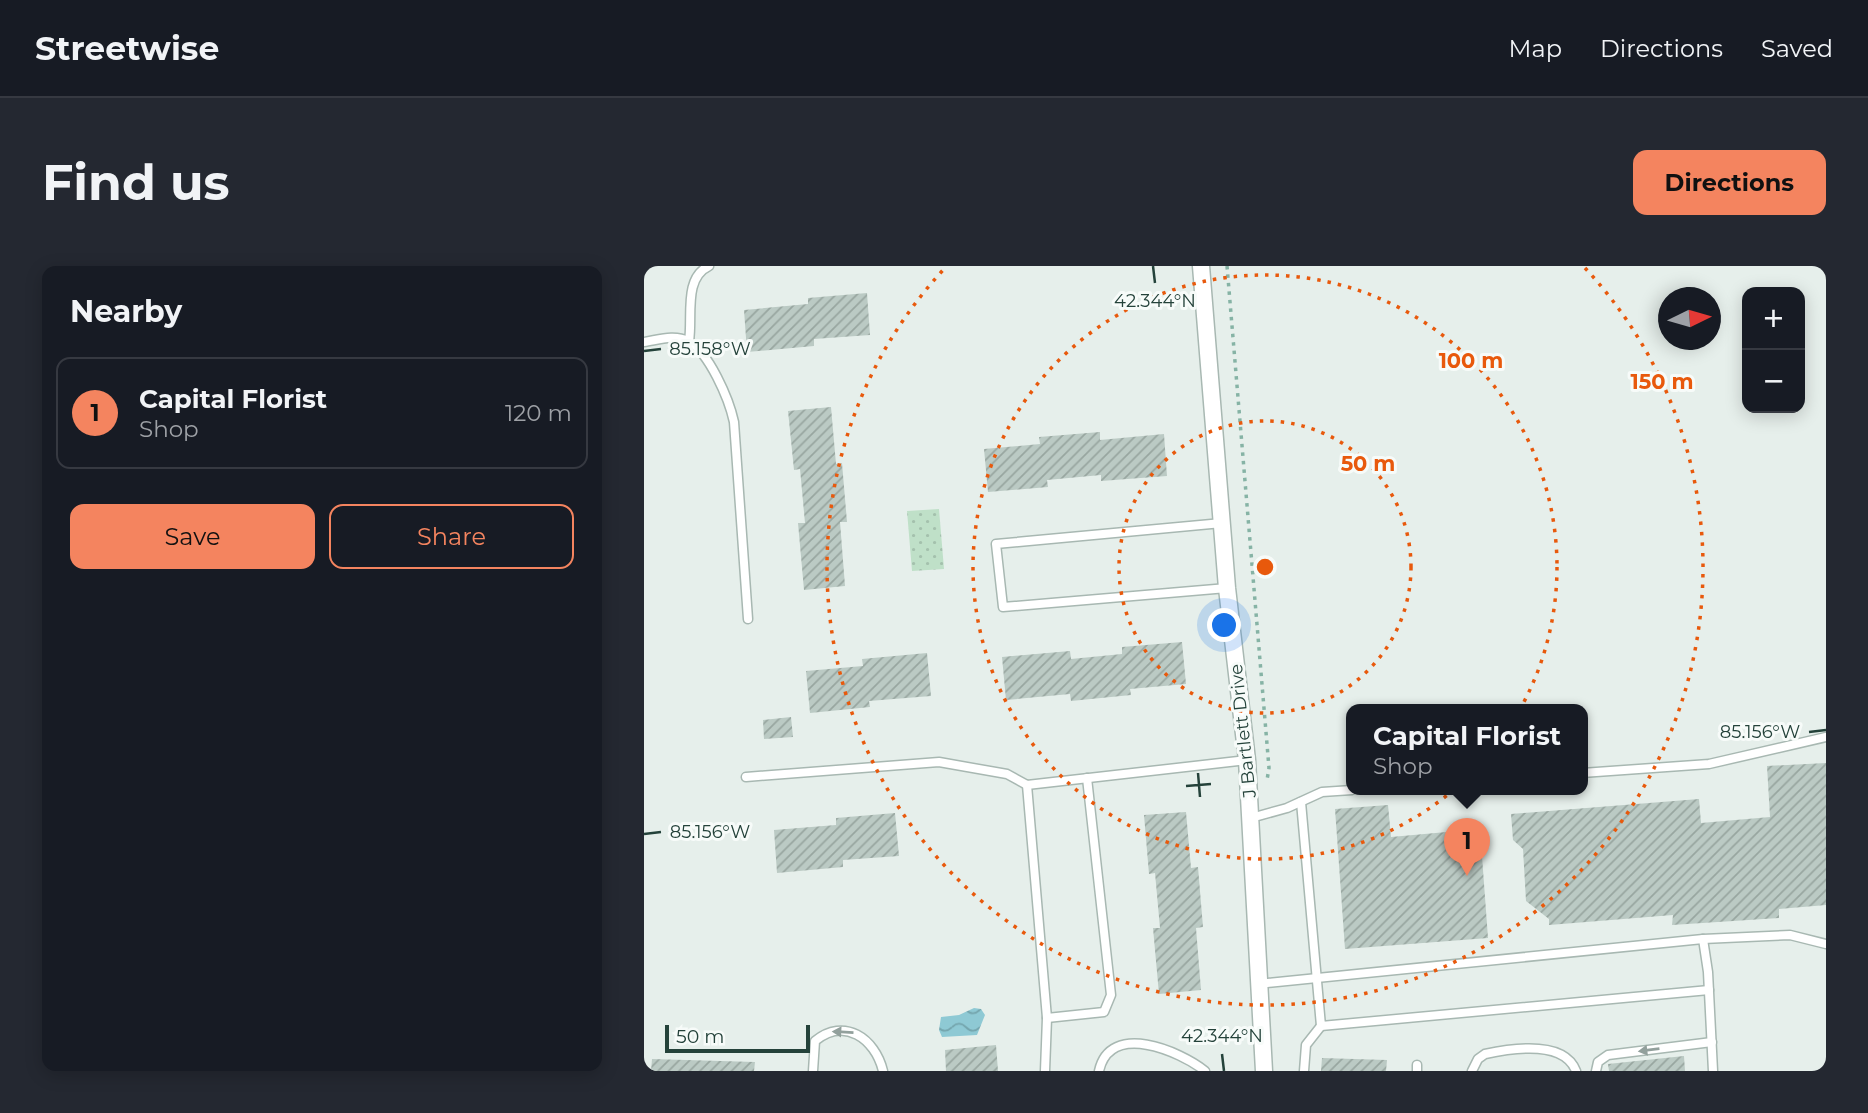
<!DOCTYPE html>
<meta charset="utf-8">
<style>
:root{--surface:#171b24;--page:#242831;--text:#f1f3f6;--muted:#9ea1a6;--line:#363941;--accent:#f4845f}
body{margin:0;font-family:Montserrat,sans-serif;background:var(--page);color:var(--text)}
.controls{position:absolute;right:21px;top:21px;display:grid;overflow:hidden;border-radius:14px;box-shadow:0 4px 18px #0003}
.controls button{width:63px;height:63px;display:grid;place-items:center;padding:0;border:0;border-bottom:2px solid var(--line);background:var(--surface);color:var(--text);font:35px sans-serif}
.compass{position:absolute;left:1014px;top:21px;width:63px;height:63px;border-radius:50%;background:var(--surface);box-shadow:0 4px 18px #0003;rotate:85deg}
.scale{position:absolute;left:21px;bottom:18px;width:145px;box-sizing:border-box;padding-left:7px;border:4px solid #24423a;border-top:0;font-size:19px;line-height:24px;white-space:nowrap;color:#24423a;-webkit-text-stroke:5px #f7fbf9;paint-order:stroke}
.you{position:absolute;left:581px;top:360px;width:24px;height:24px;margin:-18px;border:5px solid #fff;border-radius:50%;background:#1a73e8;box-shadow:0 0 0 10px #1a73e833}
.badge{display:grid;place-items:center;width:46px;height:46px;border-radius:50%;background:var(--accent);color:#111;font-size:23px;font-weight:700}
.pin{position:absolute;translate:-50% -58px;filter:drop-shadow(0 2px 4px #0008)}
.pin::after{content:'';position:absolute;top:37px;width:24px;height:21px;background:inherit;clip-path:polygon(0 0,100% 0,50% 100%)}
.popup{position:absolute;left:702px;top:438px;width:242px;height:91px;box-sizing:border-box;display:grid;place-content:center;border-radius:14px;background:var(--surface);filter:drop-shadow(0 2px 5px #0005);font-size:23px;white-space:nowrap;color:var(--muted)}
.popup b{font-size:26px;color:var(--text)}
.popup::after{content:'';position:absolute;left:50%;top:100%;margin-left:-14px;border:14px solid transparent;border-top-color:var(--surface)}
.list{margin:0;padding:0;list-style:none}
h2{display:flex;justify-content:space-between;align-items:center;height:91px;margin:0;padding:0 28px;font-size:30px}
h2 small{font-size:23px;font-weight:400;color:var(--muted)}
.list li{display:grid;grid-template-columns:46px 1fr auto;gap:21px;align-items:center;box-sizing:border-box;height:112px;margin:0 14px 14px;padding:0 14px;border:2px solid var(--line);border-radius:14px}
.list b{display:block;font-size:26px;white-space:nowrap}
.list p{margin:0;font-size:23px;white-space:nowrap;color:var(--muted)}
.list em{font-size:23px;font-style:normal;color:var(--muted)}
.actions{display:flex;gap:14px;padding:21px 28px}
.actions a{flex:1;padding:16px 0;border:2px solid var(--accent);border-radius:14px;text-align:center;font-size:24px;color:var(--accent)}
.actions .main{background:var(--accent);color:#111}
.map{position:relative;flex:none;width:1182px;height:805px;overflow:hidden;border-radius:14px}
header{display:flex;align-items:center;gap:42px;box-sizing:border-box;height:98px;padding:0 35px;background:var(--surface);border-bottom:2px solid var(--line)}
header strong{font-size:33px}
nav{display:flex;gap:38px;margin-inline-start:auto;font-size:24px}
.intro{display:flex;align-items:center;justify-content:space-between;box-sizing:border-box;height:168px;padding:0 42px}
h1{margin:0;font-size:49px}
.button{padding:18px 32px;border-radius:14px;background:var(--accent);color:#111;font-size:24px;font-weight:700}
main{display:flex;gap:42px;padding:0 42px}
aside{flex:1;background:var(--surface);border-radius:14px;box-shadow:0 4px 18px #0003}
.map>svg:first-child{display:block}
</style>
<header>
<strong>Streetwise</strong>
<nav><a>Map</a><a>Directions</a><a>Saved</a></nav>
</header>
<div class="intro"><h1>Find us</h1><a class="button">Directions</a></div>
<main>
<aside>
<h2>Nearby<small></small></h2>
<ul class="list">
<li><span class="badge">1</span><div><b>Capital Florist</b><p>Shop</p></div><em>120 m</em></li>
</ul>
<div class="actions"><a class="main">Save</a><a>Share</a></div>
</aside>
<div class="map">
<svg width="1182" height="805" viewBox="0 0 1182 805">
<defs>
<pattern id="park-dots" width="8" height="8" patternUnits="userSpaceOnUse" patternTransform="scale(1.75)"><rect width="8" height="8" fill="#bfe0c8"/><path d="M2 2h.1M6 6h.1" fill="none" stroke="#a4c1ad" stroke-width="1.8" stroke-linecap="round"/></pattern>
<pattern id="water-waves" width="16" height="10" patternUnits="userSpaceOnUse" patternTransform="scale(1.75)"><rect width="16" height="10" fill="#8ec9d4"/><path d="M0 5q4-4 8 0t8 0" fill="none" stroke="#74a5ad"/></pattern>
<pattern id="building-hatch" width="6" height="6" patternUnits="userSpaceOnUse" patternTransform="scale(1.75)"><rect width="6" height="6" fill="#bbcac4"/><path d="M-1 1l2-2M0 6l6-6M5 7l2-2" fill="none" stroke="#98a6a0"/></pattern>
</defs>
<rect width="100%" height="100%" fill="#e6efeb"/>
<polygon fill="url(#park-dots)" points="295,243 300,303 268,305 263,245"/>
<polygon fill="url(#water-waves)" points="330,742 337,743 341,749 333,769 298,771 295,764 297,751 315,749"/>
<g fill="url(#building-hatch)">
<polygon points="223,27 226,69 170,73 170,80 103,86 100,44 164,38 164,32"/>
<polygon points="187,141 192,198 198,197 203,256 196,256 201,320 160,324 154,257 161,257 156,203 150,204 144,145"/>
<polygon points="456,166 456,174 520,168 523,210 457,215 457,209 403,214 404,221 344,226 340,183 396,178 395,171"/>
<polygon points="538,376 542,418 486,423 487,429 427,435 426,428 362,434 358,391 426,385 427,393 478,388 478,381"/>
<polygon points="283,387 287,430 225,435 226,441 166,447 162,405 219,400 218,393"/>
<polygon points="147,451 149,471 120,473 119,454"/>
<polygon points="1182,497 1182,639 1135,643 1135,652 1028,659 1029,649 905,659 905,653 882,635 879,583 869,574 867,548 1055,533 1057,557 1126,551 1123,500"/>
<polygon points="744,539 747,571 836,563 844,672 701,683 691,543"/>
<polygon points="542,546 547,602 554,601 559,661 552,662 557,724 515,728 509,662 516,662 511,607 505,608 500,549"/>
<polygon points="251,547 255,590 199,594 199,601 133,607 130,564 192,559 192,552"/>
<polygon points="352,779 354,805 302,805 301,784"/>
<polygon points="1040,790 1041,805 965,805 964,798"/>
<polygon points="678,792 743,794 742,805 677,805"/>
<polygon points="8,793 111,796 110,805 7,805"/>
</g>
<g fill="none" stroke-linecap="round" stroke-linejoin="round">
<g stroke="#a8b8b2" stroke-width="11">
<g id="service">
<path d="M 45,75 C 49,51 39,12 65,0"/>
<path d="M 0,76 C 14,74 30,68 44,75 C 65,86 85,133 90,156 L 104,353"/>
<polyline points="578,257 352,278 359,341 583,322"/>
<polyline points="938,507 1065,498 1182,471"/>
<polyline points="102,511 295,496 363,508 383,519 603,494"/>
<polyline points="383,519 403,752 401,805"/>
<polyline points="657,536 677,760 1065,724"/>
<polyline points="607,552 643,542 678,526 708,524"/>
<polyline points="1059,673 1064,706 1069,805"/>
<polyline points="614,718 1059,673 1146,669 1182,678"/>
<polyline points="403,752 460,746 467,729 443,512"/>
<path d="M 169,805 L 171,775 C 200,751 231,772 239,805"/>
<path d="M 455,805 C 466,755 536,785 561,805"/>
<polyline points="660,805 662,779 677,760"/>
<polyline points="773,805 773,799"/>
<path d="M 828,805 L 834,793 L 841,788 C 869,782 920,774 932,805"/>
<polyline points="952,805 954,796 964,789 1068,776"/>
</g>
</g>
<g stroke="#a8b8b2" stroke-width="19">
<polyline id="minor" points="557,0 583,322 603,494 620,805"/>
</g>
<polyline stroke="#86b3a5" stroke-width="3.5" stroke-dasharray="3.5 5" stroke-linecap="butt" points="583,0 625,502 623,514"/>
<use href="#service" stroke="#fff" stroke-width="8"/>
<use href="#minor" stroke="#fff" stroke-width="16"/>
</g>
<defs><path id="oneway-solid" d="M-6-.8H1V-3.2L6.5 0L1 3.2V.8H-6Z" transform="scale(1.75)"/></defs>
<g fill="#92a09c">
<use href="#oneway-solid" transform="translate(199 766) rotate(-177)"/>
<use href="#oneway-solid" transform="translate(1005 784) rotate(173)"/>
</g>
<path fill="none" stroke="#24423a" stroke-width="2.5" d="M 509,0 L 511,17M 0,85 L 17,83M 1165,466 L 1182,464M 554,507 L 556,531M 542,520 L 567,518M 0,568 L 17,566M 578,788 L 580,805"/>
<g fill="none" stroke="#e8590c" stroke-width="3.5" stroke-dasharray="3.5 7">
<circle cx="621" cy="301" r="146"/>
<circle cx="621" cy="301" r="292"/>
<path d="M941 2A438 438 0 1 1 301 2"/>
</g>
<g text-anchor="middle" stroke-width="6" stroke-linejoin="round" paint-order="stroke">
<g font-size="18" fill="#24423a" stroke="#f7fbf9">
<text transform="translate(599 465) rotate(-96)" y="6">J Bartlett Drive</text>
</g>
</g>
<g font-size="18" text-anchor="middle" fill="#24423a" stroke="#f7fbf9" stroke-width="6" stroke-linejoin="round" paint-order="stroke">
<text x="511" y="41">42.344°N</text>
<text x="66" y="89">85.158°W</text>
<text x="1116" y="472">85.156°W</text>
<text x="66" y="572">85.156°W</text>
<text x="578" y="776">42.344°N</text>
</g>
<circle cx="621" cy="301" r="10" fill="#e8590c" stroke="#f7fbf9" stroke-width="3.5"/>
<g font-size="21" text-anchor="middle" font-weight="bold" fill="#e8590c" stroke="#f7fbf9" stroke-width="6" stroke-linejoin="round" paint-order="stroke">
<text x="827" y="102">100 m</text>
<text x="1018" y="123">150 m</text>
<text x="724" y="205">50 m</text>
</g>
</svg>
<div class="controls">
<button>+</button>
<button>−</button>
</div>
<svg class="compass" viewBox="-18 -18 36 36"><path d="M0-13l5 13h-10z" fill="#e53935"/><path d="M0 13l5-13h-10z" fill="#9ea1a6"/></svg>
<div class="scale">50 m</div>
<div class="you"></div>
<div class="pin badge" style="left:823px;top:610px">1</div>
<div class="popup"><b>Capital Florist</b>Shop</div>
</div>
</main>
